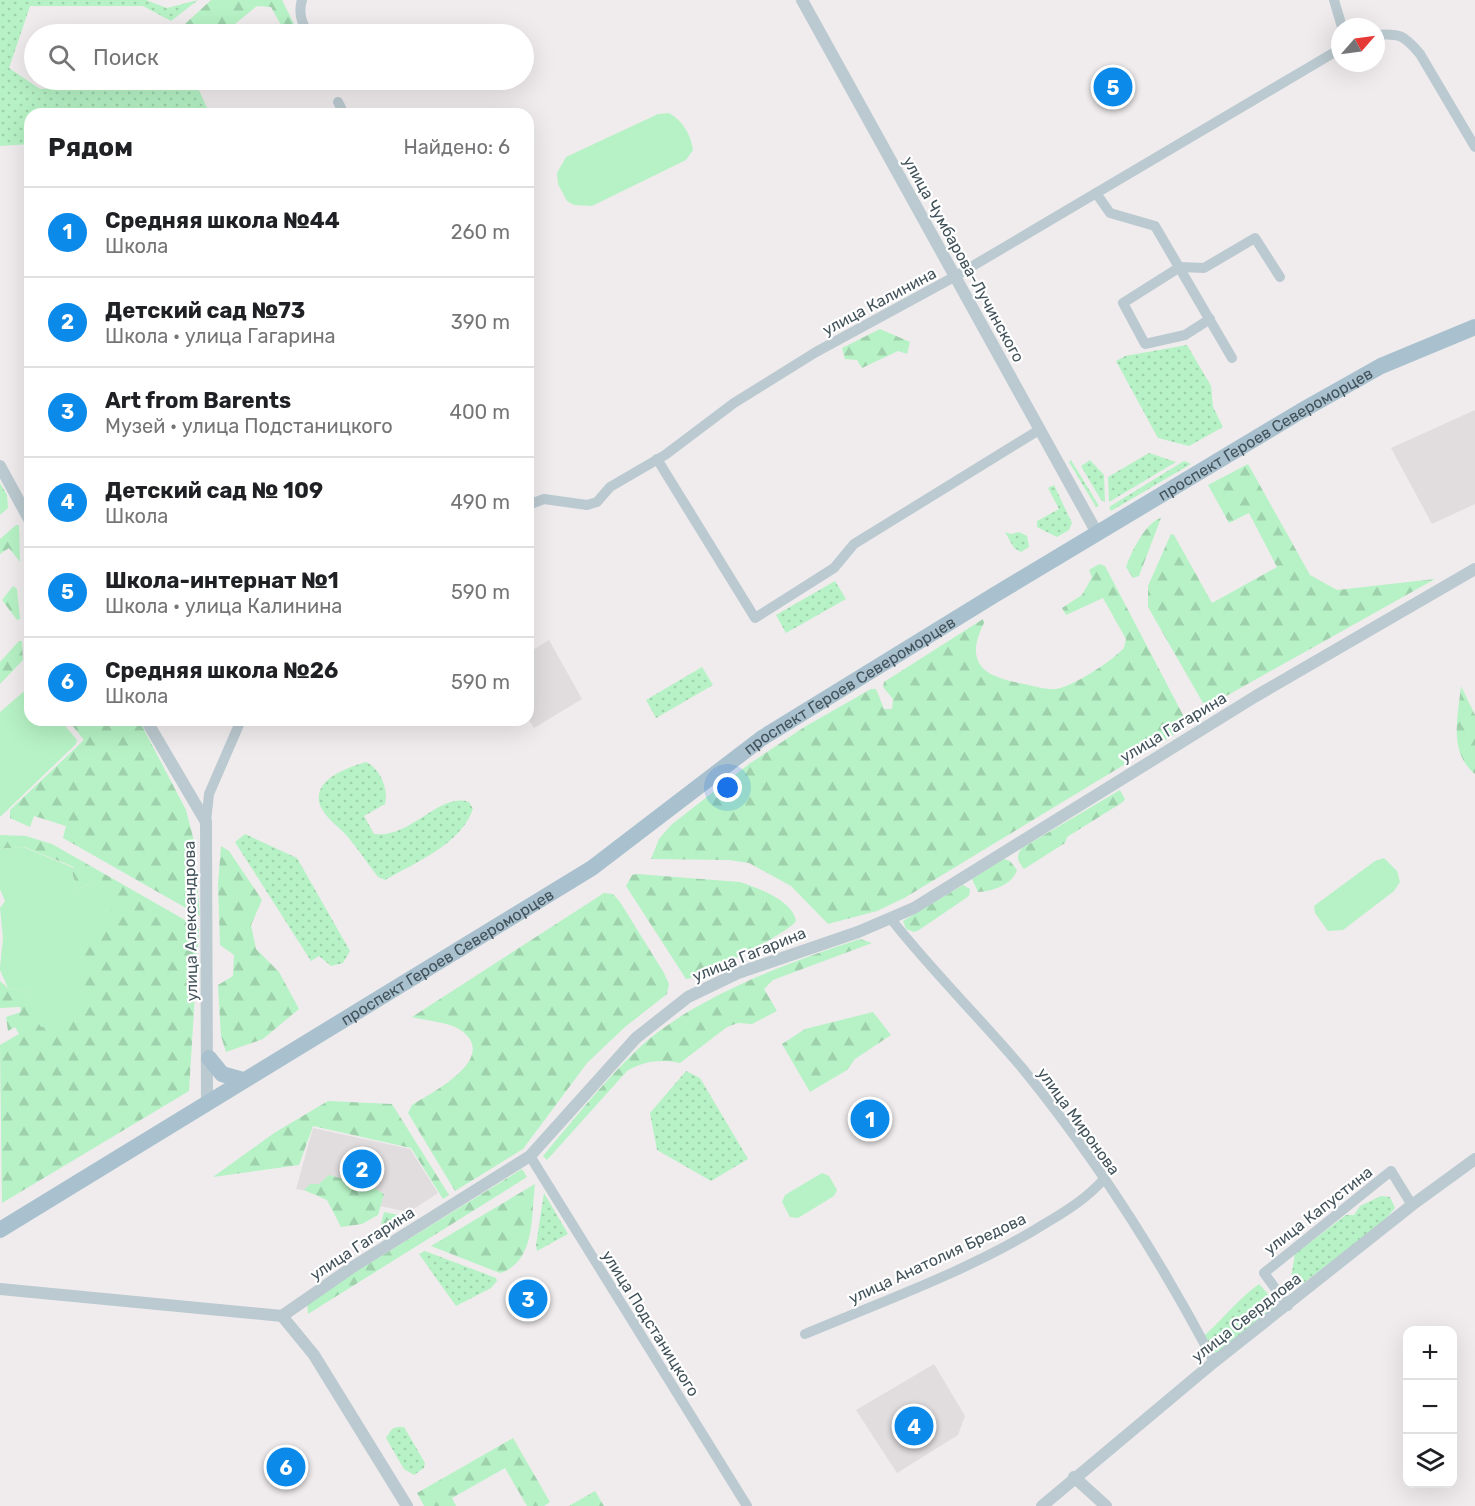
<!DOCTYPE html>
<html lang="ru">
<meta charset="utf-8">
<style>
:root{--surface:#fff;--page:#f2f2f2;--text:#202124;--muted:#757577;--line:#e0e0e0;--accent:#0b8aea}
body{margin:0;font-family:Rubik,sans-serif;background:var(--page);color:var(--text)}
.controls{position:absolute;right:18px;bottom:18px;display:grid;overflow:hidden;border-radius:12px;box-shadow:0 6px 24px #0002}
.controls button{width:54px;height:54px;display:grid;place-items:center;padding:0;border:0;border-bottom:2px solid var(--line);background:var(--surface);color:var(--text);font:30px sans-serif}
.compass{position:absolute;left:1331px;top:18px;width:54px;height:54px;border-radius:50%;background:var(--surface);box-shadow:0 6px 24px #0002;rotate:62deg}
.you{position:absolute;left:728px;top:788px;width:21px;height:21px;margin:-15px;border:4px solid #fff;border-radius:50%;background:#1a73e8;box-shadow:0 0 0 9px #1a73e833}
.badge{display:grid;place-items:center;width:39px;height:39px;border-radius:50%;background:var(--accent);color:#fff;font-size:20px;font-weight:700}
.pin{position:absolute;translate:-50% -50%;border:3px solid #fff;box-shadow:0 2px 6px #0006}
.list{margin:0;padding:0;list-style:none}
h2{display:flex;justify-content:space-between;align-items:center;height:78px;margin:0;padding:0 24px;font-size:26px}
h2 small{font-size:20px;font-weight:400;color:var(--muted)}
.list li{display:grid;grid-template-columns:39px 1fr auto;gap:18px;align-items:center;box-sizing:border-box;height:90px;padding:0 24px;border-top:2px solid var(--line)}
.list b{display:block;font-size:22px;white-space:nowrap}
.list p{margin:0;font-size:20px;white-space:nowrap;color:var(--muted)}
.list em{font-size:20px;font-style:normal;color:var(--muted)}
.icon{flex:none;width:33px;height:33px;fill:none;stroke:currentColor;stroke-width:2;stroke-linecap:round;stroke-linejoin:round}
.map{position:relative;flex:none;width:1475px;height:1506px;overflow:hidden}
.search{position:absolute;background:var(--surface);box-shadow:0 6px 24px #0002;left:24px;top:24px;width:510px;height:66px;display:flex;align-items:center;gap:15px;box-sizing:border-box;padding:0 21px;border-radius:33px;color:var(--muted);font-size:22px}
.panel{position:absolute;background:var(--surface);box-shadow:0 6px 24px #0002;left:24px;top:108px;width:510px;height:618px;border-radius:18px}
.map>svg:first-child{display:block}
</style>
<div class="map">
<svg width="1475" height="1506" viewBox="0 0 1475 1506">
<defs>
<pattern id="grass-dots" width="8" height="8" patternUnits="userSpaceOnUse" patternTransform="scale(1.5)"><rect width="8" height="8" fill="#b6f2c5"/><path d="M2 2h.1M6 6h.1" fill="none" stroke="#9ed1ac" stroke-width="1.8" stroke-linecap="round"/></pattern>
<pattern id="forest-firs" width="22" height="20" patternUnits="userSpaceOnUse" patternTransform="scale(1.5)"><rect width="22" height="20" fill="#b6f2c5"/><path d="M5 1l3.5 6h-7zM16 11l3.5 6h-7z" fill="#9ed1ac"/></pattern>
</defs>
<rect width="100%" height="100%" fill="#f0eced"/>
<g fill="#e1dddf">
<polygon points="1475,410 1475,504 1432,524 1391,448"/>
<polygon points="549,640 582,699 534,728 528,718 528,653"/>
<polygon points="313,1128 410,1149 438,1193 409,1212 296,1189"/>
<polygon points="934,1364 965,1416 958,1435 897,1473 856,1410"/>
</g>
<g fill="url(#grass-dots)">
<polygon points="0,0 146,0 167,8 198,0 171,21 143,6 30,6 9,68 40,89 194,80 210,114 30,114 30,144 0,146"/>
<polygon points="1187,345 1211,386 1213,407 1223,427 1189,446 1158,438 1116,361 1125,356"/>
<polygon points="1149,453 1176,462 1109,502 1108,477"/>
<polygon points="1071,460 1099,506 1096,507 1069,462"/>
<polygon points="1090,460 1104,475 1105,502 1101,500 1081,466"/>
<polygon points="1184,461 1191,464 1111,511 1109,507"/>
<polygon points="1054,485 1072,523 1069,530 1057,537 1037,527 1037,521 1059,509 1048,488"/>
<polygon points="1005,532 1011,534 1019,532 1027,536 1029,547 1021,552 1014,548"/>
<polygon points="835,581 846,599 786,633 776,615"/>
<polygon points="702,667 713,685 656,718 646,700"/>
<path d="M 366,762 C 380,768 389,790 385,804 L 364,816 L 374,834 C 411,839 439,792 469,802 L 473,809 C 460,845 416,862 385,880 L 378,877 C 368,864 358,849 347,836 C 340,828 327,819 322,809 C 308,781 346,768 366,762 Z"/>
<polygon points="245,834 297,858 350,951 343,963 331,966 319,956 311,961 235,842"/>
<polygon points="686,1071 700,1078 748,1159 711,1181 657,1150 650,1113"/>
<polygon points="544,1193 568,1234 537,1251 536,1245"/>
<polygon points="1381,1196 1390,1197 1395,1208 1382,1223 1298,1287 1291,1278 1295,1254 1346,1215 1354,1215 1360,1206"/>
<polygon points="425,1251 496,1278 497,1281 491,1288 456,1306 419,1254"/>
<path d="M 1259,1284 L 1274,1301 L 1273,1311 L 1225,1350 L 1214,1353 L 1205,1335 C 1224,1318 1238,1299 1259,1284 Z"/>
<polygon points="397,1427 404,1427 425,1463 424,1468 414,1475 404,1469 386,1438 392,1429"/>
</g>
<g fill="url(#forest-firs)">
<polygon points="211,0 282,0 296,28 295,34 286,34 271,7 257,6 235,24 215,27 204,34 182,34 185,24"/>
<polygon points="880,329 910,342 907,354 898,351 862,368 857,360 845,359 842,348"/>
<polygon points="1248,464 1310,575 1337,590 1435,579 1212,704 1203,703 1148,607 1148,586 1171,534 1174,535 1212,603 1277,567 1249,513 1229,523 1208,485"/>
<polygon points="0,483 7,495 8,508 0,515"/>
<path d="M 1161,518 L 1139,576 L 1133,578 L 1126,567 C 1131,552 1146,522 1161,518 Z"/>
<polygon points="16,525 19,525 20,562 9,548 0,554 0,539"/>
<polygon points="26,530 30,532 30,596"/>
<path d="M 1099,564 L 1105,566 L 1183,715 L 1183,729 L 906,897 L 877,911 L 828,924 L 791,886 L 749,863 L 729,860 L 651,859 L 659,839 L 671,825 L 749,764 L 806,726 L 871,689 L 876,689 L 884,709 L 892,709 L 893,699 L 883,687 L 884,682 L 983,619 L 984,623 C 963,665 985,677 1024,684 C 1034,686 1046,690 1056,689 C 1074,686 1112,661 1124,648 L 1126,639 L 1103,598 L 1066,615 L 1062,608 L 1082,595 L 1092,577 L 1089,570 Z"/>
<polygon points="13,586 17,589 20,619 17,620 2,600"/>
<polygon points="19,641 22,641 23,660 0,684 0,662"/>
<path d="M 1461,686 L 1475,715 L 1475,774 C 1448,752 1458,717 1461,686 Z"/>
<polygon points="68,720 139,720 186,810 193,837 200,916 63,838 66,826 34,816 30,827 10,818 10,810 84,740"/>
<path d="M 1120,790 L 1125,799 L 1123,802 L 1067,837 L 1065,843 L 1024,869 C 1018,861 1015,857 1022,848 Z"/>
<polygon points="0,835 26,836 52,844 199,928 189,1091 2,1203 0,1045 19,1034 15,1027 8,1031 6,1017 21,1012 20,1007 0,1008 0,981 8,988 34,993 36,998 74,1016 0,970 2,947 97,881 77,889 72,873 74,867 24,847 0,849"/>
<polygon points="221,846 229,851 262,900 251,925 256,949 279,972 299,1009 263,1039 226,1052 221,1036 218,985 233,976 234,955 220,945 218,885"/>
<path d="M 1004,859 L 1010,861 L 1017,870 C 1012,885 993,891 978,892 L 972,879 Z"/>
<path d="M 637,874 L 740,882 C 758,888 792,900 796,921 C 790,932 700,978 686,979 L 626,886 L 632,875 Z"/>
<polygon points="963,885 970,889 969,896 919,930 914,932 906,929 903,921"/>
<path d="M 604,893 L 613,894 L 620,902 L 664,973 L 669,984 L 667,994 L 625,1027 L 587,1063 L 523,1149 L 455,1191 L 408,1113 L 412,1105 C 431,1093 499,1059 462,1031 C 451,1022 426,1021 412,1017 Z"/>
<path d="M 860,939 L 872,943 L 773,980 L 764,989 L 777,1011 L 752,1024 L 738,1023 L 727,1027 L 680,1063 C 660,1059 644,1061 627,1071 L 547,1160 L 543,1156 C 574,1119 605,1080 640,1047 C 693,998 791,961 860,939 Z"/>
<polygon points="873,1012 891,1035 855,1059 847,1070 810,1092 782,1044 805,1029"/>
<polygon points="328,1101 392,1104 449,1195 443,1199 411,1148 313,1126 299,1165 213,1177 274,1133"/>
<polygon points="522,1169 527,1177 308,1314 307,1302"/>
<polygon points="329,1175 373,1187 384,1194 378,1215 362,1224 341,1227 327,1200 304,1190 310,1184 319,1184"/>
<path d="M 535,1184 C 531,1215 536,1262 500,1273 L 431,1246 Z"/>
<polygon points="384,1212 399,1215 401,1218 384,1228 381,1224"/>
<polygon points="513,1438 550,1502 544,1506 527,1506 505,1468 452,1498 456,1506 424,1506 417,1493"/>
<polygon points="595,1491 604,1506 569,1506"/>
</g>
<g fill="#b6f2c5">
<path d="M 669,113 C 683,121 691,135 693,150 L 686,160 L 592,206 L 574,205 L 567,201 L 558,184 L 557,173 L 566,157 L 658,114 Z"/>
<polygon points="28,688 30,689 30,720 60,720 77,740 76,744 0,817 0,712"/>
<path d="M 23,847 L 74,868 L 72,873 L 77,889 L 97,881 L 108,888 C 114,915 114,928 83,926 L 81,977 L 94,1002 L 75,1015 L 73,1021 L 61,1028 L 41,1027 L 36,1019 L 34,993 L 8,988 L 0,970 L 3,938 L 0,908 L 5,901 L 0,889 L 0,849 Z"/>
<polygon points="1384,858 1397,871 1400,882 1394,891 1343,930 1328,931 1315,913 1314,906 1375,861"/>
<polygon points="822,1173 829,1176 837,1190 834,1196 798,1218 790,1217 782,1202 785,1195"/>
</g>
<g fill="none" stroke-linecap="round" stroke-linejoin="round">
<g stroke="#bbcad0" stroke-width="10">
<path d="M 302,0 C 298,13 302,23 308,34"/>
<polyline points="1334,0 1342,27"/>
<path d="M 1376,35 C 1400,33 1404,35 1420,54 L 1475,147"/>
<polyline points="338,102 344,114"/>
<polyline points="1096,193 1110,213 1155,226 1232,358"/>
<polyline points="1210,319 1185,335 1145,344 1123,303 1180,267 1204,268 1255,238 1280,277"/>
<polyline points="657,459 755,618 834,568 854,544 1039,430"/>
<polyline points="528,505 544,499 587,505 597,502 610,487 665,455 734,403 816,352 954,277 1340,49"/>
<polyline points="206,822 209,794 241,720"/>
<path d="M 891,919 C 932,971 980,1018 1023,1069 C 1097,1160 1160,1259 1214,1362"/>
<polyline points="530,1156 747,1506"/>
<polyline points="1288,1306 1264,1273 1391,1171 1412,1205"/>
<path d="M 805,1334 C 886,1300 971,1270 1046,1223 C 1068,1210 1087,1198 1104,1179"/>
</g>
<g stroke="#bbcad0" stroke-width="12">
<polyline points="802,0 1097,533"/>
<polyline points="0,466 30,521"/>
<polyline points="146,720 206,822 207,1101"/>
<polyline points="0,1289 282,1316 351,1268 530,1156 636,1038 688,997 738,973 858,932 914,908 1256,696 1475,569"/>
<polyline points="282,1316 314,1355 407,1506"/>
<polyline points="1074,1477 1106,1506"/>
<polyline points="1042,1506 1214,1362 1412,1205 1475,1159"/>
</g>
<g stroke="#a9c1ce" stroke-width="16">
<polyline points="209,1058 222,1074 243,1080"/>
<path id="s1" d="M 0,1230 L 592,868 L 762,738 L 996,594 L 1301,411 L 1381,366 L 1475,327"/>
</g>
</g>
<g text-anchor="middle" stroke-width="4.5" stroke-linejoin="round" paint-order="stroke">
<g font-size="16" fill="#43535b" stroke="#fff">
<text transform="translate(964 259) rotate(61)" y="6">улица Чумбарова-Лучинского</text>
<text transform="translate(879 301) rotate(-28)" y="6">улица Калинина</text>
<text dy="6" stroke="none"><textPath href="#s1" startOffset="1496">проспект Героев Североморцев</textPath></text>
<text dy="6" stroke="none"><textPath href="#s1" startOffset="1010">проспект Героев Североморцев</textPath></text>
<text transform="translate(1173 727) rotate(-31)" y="6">улица Гагарина</text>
<text transform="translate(190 921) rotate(-91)" y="6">улица Александрова</text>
<text transform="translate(749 954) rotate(-22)" y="6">улица Гагарина</text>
<text dy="6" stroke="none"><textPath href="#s1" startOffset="524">проспект Героев Североморцев</textPath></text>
<text transform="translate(1079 1121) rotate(54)" y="6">улица Миронова</text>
<text transform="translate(1318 1210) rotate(-38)" y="6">улица Капустина</text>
<text transform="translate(362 1243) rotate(-33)" y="6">улица Гагарина</text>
<text transform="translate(937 1258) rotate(-25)" y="6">улица Анатолия Бредова</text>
<text transform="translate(1246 1317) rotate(-38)" y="6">улица Свердлова</text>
<text transform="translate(651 1323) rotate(58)" y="6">улица Подстаницкого</text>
</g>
</g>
</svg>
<div class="controls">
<button>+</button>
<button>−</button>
<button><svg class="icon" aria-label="layers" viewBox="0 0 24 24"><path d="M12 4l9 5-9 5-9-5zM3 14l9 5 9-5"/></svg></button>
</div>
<svg class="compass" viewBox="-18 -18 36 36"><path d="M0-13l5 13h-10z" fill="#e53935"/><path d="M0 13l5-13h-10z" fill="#757577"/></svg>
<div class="you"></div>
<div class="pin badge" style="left:870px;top:1119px">1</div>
<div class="pin badge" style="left:362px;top:1169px">2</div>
<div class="pin badge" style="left:528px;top:1299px">3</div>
<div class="pin badge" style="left:914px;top:1426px">4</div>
<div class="pin badge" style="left:1113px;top:87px">5</div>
<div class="pin badge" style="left:286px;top:1467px">6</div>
<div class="search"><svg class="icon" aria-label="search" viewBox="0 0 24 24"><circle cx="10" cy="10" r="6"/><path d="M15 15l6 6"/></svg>Поиск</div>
<section class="panel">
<h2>Рядом<small>Найдено: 6</small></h2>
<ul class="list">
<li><span class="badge">1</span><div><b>Средняя школа №44</b><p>Школа</p></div><em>260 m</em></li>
<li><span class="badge">2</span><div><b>Детский сад №73</b><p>Школа · улица Гагарина</p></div><em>390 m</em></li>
<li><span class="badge">3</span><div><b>Art from Barents</b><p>Музей · улица Подстаницкого</p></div><em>400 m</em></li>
<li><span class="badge">4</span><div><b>Детский сад № 109</b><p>Школа</p></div><em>490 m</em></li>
<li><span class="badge">5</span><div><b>Школа-интернат №1</b><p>Школа · улица Калинина</p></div><em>590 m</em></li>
<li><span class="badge">6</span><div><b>Средняя школа №26</b><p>Школа</p></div><em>590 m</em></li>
</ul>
</section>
</div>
